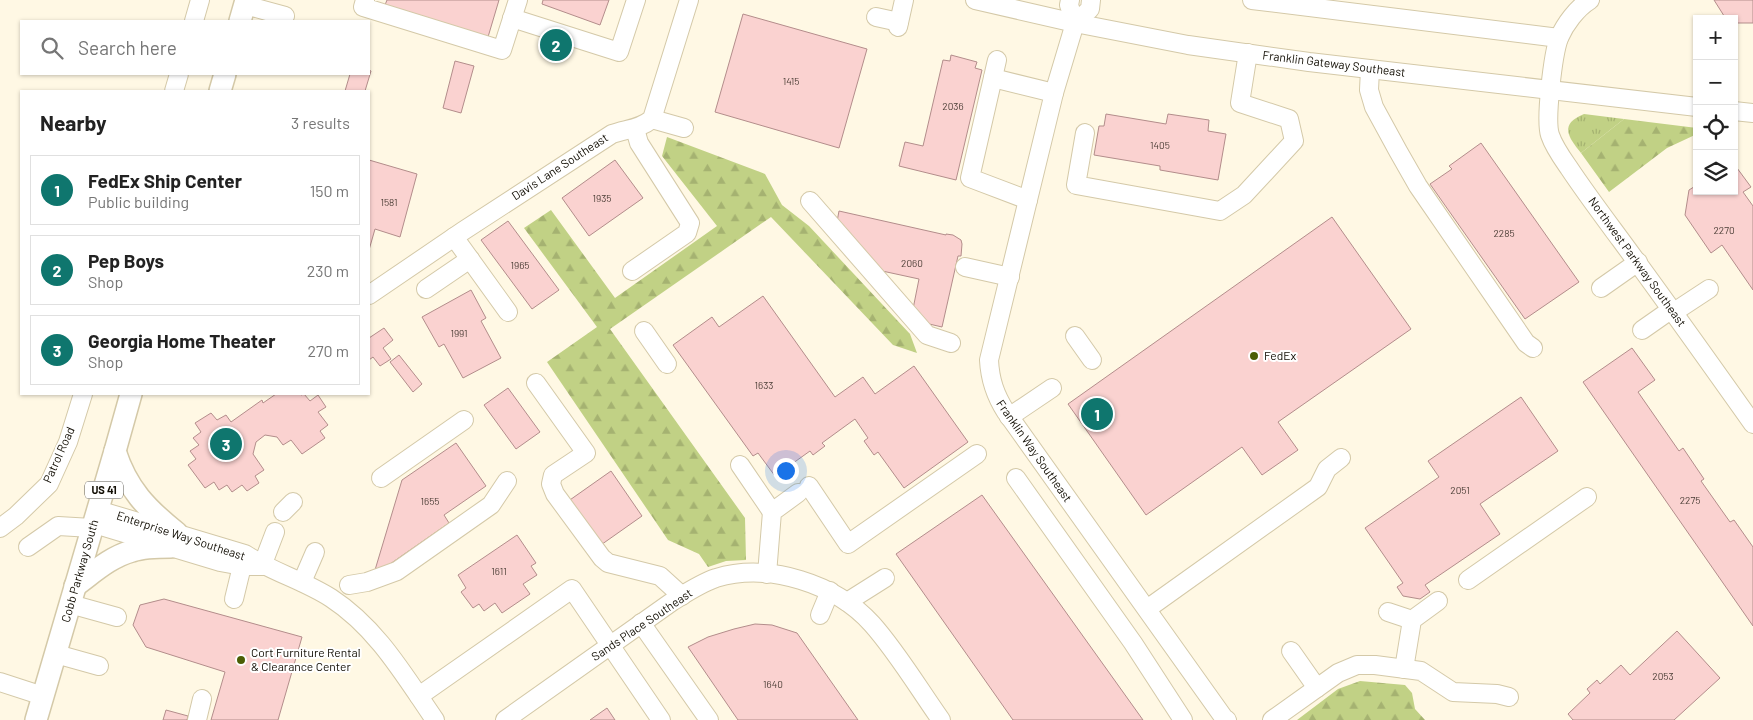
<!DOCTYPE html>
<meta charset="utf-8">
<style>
:root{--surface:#fff;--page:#f6f6f6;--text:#222;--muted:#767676;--line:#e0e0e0;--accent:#0f766e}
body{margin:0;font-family:Barlow,sans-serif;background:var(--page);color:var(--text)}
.controls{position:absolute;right:15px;top:15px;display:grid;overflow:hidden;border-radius:0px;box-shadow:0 1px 4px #0004}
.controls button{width:45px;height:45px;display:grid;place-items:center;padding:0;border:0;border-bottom:1px solid var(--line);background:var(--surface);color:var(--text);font:25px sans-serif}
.you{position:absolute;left:785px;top:470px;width:18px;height:18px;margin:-12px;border:4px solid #fff;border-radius:50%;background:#1a73e8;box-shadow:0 0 0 8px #1a73e833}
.badge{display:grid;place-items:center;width:32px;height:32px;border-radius:50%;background:var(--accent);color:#fff;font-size:16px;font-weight:700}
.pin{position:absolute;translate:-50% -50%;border:2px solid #fff;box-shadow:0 1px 5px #0006}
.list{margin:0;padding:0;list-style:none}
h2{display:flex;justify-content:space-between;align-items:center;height:65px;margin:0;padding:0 20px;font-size:21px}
h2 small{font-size:16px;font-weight:400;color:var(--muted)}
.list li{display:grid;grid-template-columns:32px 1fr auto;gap:15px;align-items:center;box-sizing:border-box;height:70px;margin:0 10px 10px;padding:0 10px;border:1px solid var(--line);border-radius:0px}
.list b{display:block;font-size:19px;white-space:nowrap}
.list p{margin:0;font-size:16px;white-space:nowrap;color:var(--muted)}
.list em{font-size:16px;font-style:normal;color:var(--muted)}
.icon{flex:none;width:28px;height:28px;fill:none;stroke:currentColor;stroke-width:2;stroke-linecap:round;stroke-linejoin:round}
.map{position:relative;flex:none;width:1753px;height:720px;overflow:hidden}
.search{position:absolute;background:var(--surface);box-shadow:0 1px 4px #0004;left:20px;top:20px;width:350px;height:55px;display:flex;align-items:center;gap:12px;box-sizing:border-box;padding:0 18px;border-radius:0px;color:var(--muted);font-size:19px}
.panel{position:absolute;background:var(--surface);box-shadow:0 1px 4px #0004;left:20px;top:90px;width:350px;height:305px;border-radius:0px}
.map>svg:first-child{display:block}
</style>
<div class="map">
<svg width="1753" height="720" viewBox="0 0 1753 720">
<defs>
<pattern id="grass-tufts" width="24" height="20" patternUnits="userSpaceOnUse" patternTransform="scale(1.25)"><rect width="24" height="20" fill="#c1d185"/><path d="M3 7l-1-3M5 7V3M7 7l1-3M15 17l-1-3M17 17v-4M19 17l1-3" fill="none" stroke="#a5b271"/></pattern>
<pattern id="forest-firs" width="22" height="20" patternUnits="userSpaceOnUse" patternTransform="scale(1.25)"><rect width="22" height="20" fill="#c1d185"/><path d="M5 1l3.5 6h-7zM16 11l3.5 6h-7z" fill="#a5b271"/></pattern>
</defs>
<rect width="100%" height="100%" fill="#fff8e4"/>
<path fill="url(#grass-tufts)" d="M 1584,114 L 1624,119 L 1581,153 C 1568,137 1559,124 1584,114 Z"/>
<g fill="url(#forest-firs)">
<polygon points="1624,119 1697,128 1697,134 1667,148 1609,192 1581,153"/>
<polygon points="667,137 765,174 782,205 809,226 910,334 917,353 893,345 771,217 610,329 745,518 746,560 726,561 708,567 699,554 668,540 547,362 597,327 524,228 551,210 615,298 717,226 662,156"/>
<polygon points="1360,681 1405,685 1412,693 1415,709 1425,720 1297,720 1338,689"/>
</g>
<g fill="#fad2d0" stroke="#b38d8b">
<polygon points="387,0 499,0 488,37 385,5"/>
<polygon points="543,0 609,0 600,25 542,4"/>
<polygon points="1714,0 1753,0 1753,23 1734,23 1734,19 1726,19"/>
<polygon points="743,14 867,49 839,148 715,112"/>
<polygon points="951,55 977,62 975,68 982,70 956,180 899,166 905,142 923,146 943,60 950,61"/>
<polygon points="455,61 474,66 461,113 443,108"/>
<polygon points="369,70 371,71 365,91 345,91 350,74 369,74"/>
<polygon points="1106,114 1166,124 1168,114 1209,120 1208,131 1226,134 1218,180 1160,170 1160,166 1094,155 1099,126 1104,126"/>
<polygon points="1481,143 1579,282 1525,319 1430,184 1452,169 1449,166"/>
<polygon points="369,160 417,174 400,237 375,229 369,250"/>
<polygon points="615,160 643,198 589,236 562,198"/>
<polygon points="1737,168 1751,187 1743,192 1753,206 1753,290 1722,245 1711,253 1685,215 1689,190 1697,185 1697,191 1734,191 1734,170"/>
<polygon points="839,211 946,235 946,234 953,235 961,240 962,244 961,256 958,256 942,327 925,323 913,309 919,279 873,269 836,227"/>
<polygon points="1332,217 1411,329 1278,422 1298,450 1262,475 1242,447 1146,515 1068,404"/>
<polygon points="508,221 559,290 532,309 481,240"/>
<polygon points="471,290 486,318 481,321 501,358 463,378 444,344 439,347 422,317"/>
<polygon points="763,296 835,397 863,377 875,394 914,366 968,442 904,488 878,452 874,455 864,441 868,438 855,419 822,443 825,446 813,455 810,451 775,476 758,453 753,456 673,345 712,317 719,327"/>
<polygon points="384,328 393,340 383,348 391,359 380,366 373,357 369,360 369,338"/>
<polygon points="1632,348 1655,380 1638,392 1679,451 1683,448 1704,479 1701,481 1730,522 1734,520 1753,547 1753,626 1583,382"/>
<polygon points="399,355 422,384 413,392 390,362"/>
<polygon points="508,388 540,432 516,449 484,405"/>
<polygon points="276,394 300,394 301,395 304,394 310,401 318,395 326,407 318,412 328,425 320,431 325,438 302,454 291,440 283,445 277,437 265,435 256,442 253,454 264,470 255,476 259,483 247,491 242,485 232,492 227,485 219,490 214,482 205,488 188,465 196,459 190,451 199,445 193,438 201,432 195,423 211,413 217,420 226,415 231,422 262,400 263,403"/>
<polygon points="1521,397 1558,451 1480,504 1500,534 1425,585 1430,592 1420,599 1403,596 1397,587 1403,583 1365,528 1439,477 1428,461"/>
<polygon points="456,443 486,486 444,515 449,523 380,571 375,570 402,480"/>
<polygon points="611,471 642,516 598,547 567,502"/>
<polygon points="982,495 1143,720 1013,720 896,554"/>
<polygon points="517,535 536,563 531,566 537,575 523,584 530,594 502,613 495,603 484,611 479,604 473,608 461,592 466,588 458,575"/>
<polygon points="164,599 302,637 278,720 211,720 225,672 146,647 133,625 140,605"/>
<polygon points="755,624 772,625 797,633 858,720 738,720 688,647 708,637 734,629"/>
<polygon points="1677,631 1720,678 1674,720 1573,720 1568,714 1590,693 1587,689 1597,680 1600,684 1621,665 1630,675"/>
<polygon points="607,708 615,720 590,720"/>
<polygon points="166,710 188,716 187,720 163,720"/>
</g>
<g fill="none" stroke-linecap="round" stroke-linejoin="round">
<g stroke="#d4c9a8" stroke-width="20">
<g id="minor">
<polyline points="365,0 363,7 502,50 518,0"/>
<polyline points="975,0 1075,23 1188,45 1309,62 1697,107"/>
<polyline points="1070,0 1069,5 1075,23"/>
<polyline points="1252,0 1559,38"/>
<path d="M 1590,0 C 1577,8 1565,24 1559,38 C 1553,54 1545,120 1550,135 C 1554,147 1562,158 1569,168 C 1585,192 1603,216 1620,239 C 1665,300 1709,362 1753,424"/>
<polyline points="245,5 285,16"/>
<polyline points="876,17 899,22"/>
<polyline points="512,18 619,52 636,0"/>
<polyline points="194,21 200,0"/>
<path d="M 1075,23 L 1054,93 L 989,360 C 990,380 995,395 1006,412 L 1224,718 L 1227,720"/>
<polyline points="1075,23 1090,9 1091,0"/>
<polyline points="898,27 904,0"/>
<polyline points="997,60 970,178 1028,200"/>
<polyline points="1370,69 1369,90 1374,107 1398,151 1418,186 1526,343 1533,348"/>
<polyline points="993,78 1054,93"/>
<polyline points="174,91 179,74"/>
<polyline points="1734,111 1753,113"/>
<polyline points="652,119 684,128"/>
<polyline points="1085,133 1076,185 1220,211 1244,195 1294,141 1289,119 1240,103 1248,53"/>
<polyline points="810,201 927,335 951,343"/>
<polyline points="454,237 508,312"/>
<polyline points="965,267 1010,277"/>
<polyline points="632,271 687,233 690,223 639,143 635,129"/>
<polyline points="1601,288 1638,262"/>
<polyline points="426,289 470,259"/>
<path d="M 369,295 L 463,231 L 612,134 C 626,129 640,129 652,119 L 689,0"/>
<polyline points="1674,312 1709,289"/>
<polyline points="1642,330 1672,309"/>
<polyline points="644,331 667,364"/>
<polyline points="1075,336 1092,360"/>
<polyline points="536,383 586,453 553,475 551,484 555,494 602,558 608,563 660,576 682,596"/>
<polyline points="1009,417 1052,388"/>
<polyline points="740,465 772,512"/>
<polyline points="381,478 464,420"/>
<polyline points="1016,478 1133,643 1183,720"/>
<polyline points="809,486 848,544 977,454"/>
<path d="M 98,510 L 245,554 C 272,572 303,580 331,598 C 377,628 404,675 435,720"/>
<polyline points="283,512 293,502"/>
<polyline points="94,524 220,562 242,566 262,566"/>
<polyline points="0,528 16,516 49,484 68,442 83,394"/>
<polyline points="28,547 58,526 92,528"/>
<polyline points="262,566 275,532"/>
<polyline points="767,574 772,512 798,493"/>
<polyline points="1468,580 1587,497"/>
<polyline points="302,582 315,552"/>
<polyline points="349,585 367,582 397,571 491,505 507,481"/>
<polyline points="234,599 242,566"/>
<polyline points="847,602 885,578"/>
<polyline points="70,604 117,617"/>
<polyline points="1147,609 1318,487 1327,469 1341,458"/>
<polyline points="1388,612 1412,620"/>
<polyline points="820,615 830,591"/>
<polyline points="641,623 709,720"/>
<polyline points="1291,651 1317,688"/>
<polyline points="56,654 99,666"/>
<polyline points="1404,669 1412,620 1438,601"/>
<polyline points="0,682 43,696"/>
<polyline points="419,696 572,589 661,720"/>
<polyline points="197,720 202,699"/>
<path d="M 505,720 L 673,601 C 686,593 701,583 716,578 C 769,562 836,584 872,624 C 897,652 919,689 941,720"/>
<polyline points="1272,720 1338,673 1357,665 1375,665 1421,671 1453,692 1497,694 1509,697"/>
</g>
</g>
<g stroke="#d4c9a8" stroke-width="24">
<g id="major">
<polyline points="240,21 246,0"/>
<polyline points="220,91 225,74"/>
<path d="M 115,451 C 127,489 147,509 177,533"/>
<path d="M 75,586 C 93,573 110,557 132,551 C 144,547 158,547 171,547"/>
<polyline points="36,720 115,451 131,394"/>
</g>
</g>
<use href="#minor" stroke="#fff" stroke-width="18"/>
<use href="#major" stroke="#fff" stroke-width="21"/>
</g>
<g fill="#4b5e04" stroke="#fff" stroke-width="2">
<circle cx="1254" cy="356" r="5"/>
<circle cx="241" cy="660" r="5"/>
</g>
<g text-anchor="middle" stroke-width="4" stroke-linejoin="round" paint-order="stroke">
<g font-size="10" fill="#4c3f37">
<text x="791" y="85">1415</text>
<text x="953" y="110">2036</text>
<text x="1160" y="149">1405</text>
<text x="602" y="202">1935</text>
<text x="389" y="206">1581</text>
<text x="1724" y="234">2270</text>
<text x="1504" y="237">2285</text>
<text x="912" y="267">2060</text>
<text x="520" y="269">1965</text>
<text x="459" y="337">1991</text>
<text x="764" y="389">1633</text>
<text x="1460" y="494">2051</text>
<text x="1690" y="504">2275</text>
<text x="430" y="505">1655</text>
<text x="499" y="575">1611</text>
<text x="1663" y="680">2053</text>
<text x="773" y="688">1640</text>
</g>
<rect fill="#fff" stroke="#59564f" stroke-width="1" x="85" y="481.5" width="38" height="17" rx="4"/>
<g font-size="11" font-weight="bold" fill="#120e04">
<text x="104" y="494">US 41</text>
</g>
<g font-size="12" fill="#120e04" stroke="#fff">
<text transform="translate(1334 64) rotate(7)" y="4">Franklin Gateway Southeast</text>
<text transform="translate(560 167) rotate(-33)" y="4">Davis Lane Southeast</text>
<text transform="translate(1637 262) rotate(54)" y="4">Northwest Parkway Southeast</text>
<text transform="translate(1034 451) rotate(55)" y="4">Franklin Way Southeast</text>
<text transform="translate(59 455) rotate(-66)" y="4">Patrol Road</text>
<text transform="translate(181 536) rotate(18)" y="4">Enterprise Way Southeast</text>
<text transform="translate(80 571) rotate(-74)" y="4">Cobb Parkway South</text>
<text transform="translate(642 625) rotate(-34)" y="4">Sands Place Southeast</text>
</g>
<g font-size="12" fill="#120e04" stroke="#fff" text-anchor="start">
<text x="1264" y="360">FedEx</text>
<text x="251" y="657">Cort Furniture Rental<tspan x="251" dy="14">&amp; Clearance Center</tspan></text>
</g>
</g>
</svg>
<div class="controls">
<button>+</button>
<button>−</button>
<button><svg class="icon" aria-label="locate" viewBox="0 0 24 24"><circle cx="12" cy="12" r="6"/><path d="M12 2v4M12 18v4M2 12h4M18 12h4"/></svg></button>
<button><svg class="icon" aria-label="layers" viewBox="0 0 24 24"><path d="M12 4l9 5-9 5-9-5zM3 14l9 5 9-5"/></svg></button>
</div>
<div class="you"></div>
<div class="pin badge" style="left:1097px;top:414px">1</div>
<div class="pin badge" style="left:556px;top:45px">2</div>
<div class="pin badge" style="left:226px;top:444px">3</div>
<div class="search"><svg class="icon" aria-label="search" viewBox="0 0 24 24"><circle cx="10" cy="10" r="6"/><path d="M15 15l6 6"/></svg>Search here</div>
<section class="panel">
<h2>Nearby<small>3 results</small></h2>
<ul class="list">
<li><span class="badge">1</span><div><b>FedEx Ship Center</b><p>Public building</p></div><em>150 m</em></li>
<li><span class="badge">2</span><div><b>Pep Boys</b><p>Shop</p></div><em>230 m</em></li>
<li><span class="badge">3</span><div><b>Georgia Home Theater</b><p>Shop</p></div><em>270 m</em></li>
</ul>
</section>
</div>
